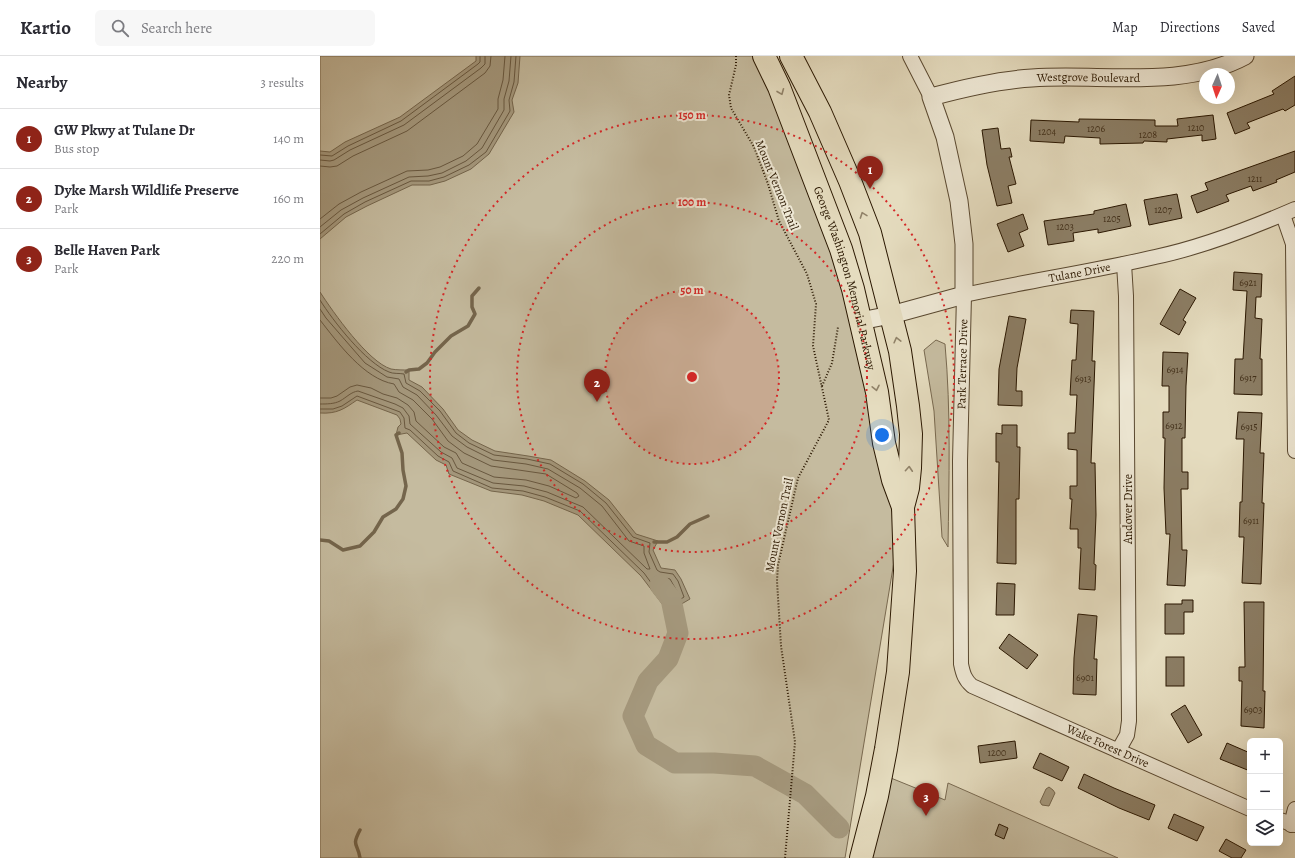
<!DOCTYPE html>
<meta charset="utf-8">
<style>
:root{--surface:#fff;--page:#f7f7f7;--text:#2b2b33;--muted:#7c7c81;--line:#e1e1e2;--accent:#8f2418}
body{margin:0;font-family:Alegreya,serif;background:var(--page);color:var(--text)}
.controls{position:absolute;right:12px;bottom:12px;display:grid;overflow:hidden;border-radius:6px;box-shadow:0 4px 16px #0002}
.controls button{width:36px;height:36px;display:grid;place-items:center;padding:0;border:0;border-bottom:1px solid var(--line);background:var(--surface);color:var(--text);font:20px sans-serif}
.compass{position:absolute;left:879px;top:12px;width:36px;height:36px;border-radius:50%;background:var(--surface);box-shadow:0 4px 16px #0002;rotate:183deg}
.you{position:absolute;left:562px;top:379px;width:14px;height:14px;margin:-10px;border:3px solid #fff;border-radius:50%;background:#1a73e8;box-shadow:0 0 0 6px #1a73e833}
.badge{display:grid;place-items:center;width:26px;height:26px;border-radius:50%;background:var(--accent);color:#fff;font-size:13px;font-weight:700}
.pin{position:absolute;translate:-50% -33px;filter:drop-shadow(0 1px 2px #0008)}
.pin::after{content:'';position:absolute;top:21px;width:14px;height:12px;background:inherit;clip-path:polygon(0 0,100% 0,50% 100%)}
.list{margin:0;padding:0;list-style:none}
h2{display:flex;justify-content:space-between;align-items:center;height:52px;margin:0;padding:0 16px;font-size:17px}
h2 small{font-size:13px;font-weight:400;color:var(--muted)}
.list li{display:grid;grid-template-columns:26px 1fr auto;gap:12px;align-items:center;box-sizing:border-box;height:60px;padding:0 16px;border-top:1px solid var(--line)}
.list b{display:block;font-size:15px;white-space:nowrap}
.list p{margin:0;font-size:13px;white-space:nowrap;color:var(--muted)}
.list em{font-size:13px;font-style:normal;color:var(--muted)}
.icon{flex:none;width:22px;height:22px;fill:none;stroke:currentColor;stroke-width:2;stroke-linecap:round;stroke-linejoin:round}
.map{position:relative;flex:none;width:975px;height:802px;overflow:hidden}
header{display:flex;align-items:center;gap:24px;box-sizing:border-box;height:56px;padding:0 20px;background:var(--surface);border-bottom:1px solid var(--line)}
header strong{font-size:19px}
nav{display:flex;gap:22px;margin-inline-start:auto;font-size:14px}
.search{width:280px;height:36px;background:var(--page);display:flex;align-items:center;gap:10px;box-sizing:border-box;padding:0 14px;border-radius:6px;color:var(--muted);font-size:15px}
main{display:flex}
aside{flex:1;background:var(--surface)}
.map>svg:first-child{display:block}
</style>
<header>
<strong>Kartio</strong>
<div class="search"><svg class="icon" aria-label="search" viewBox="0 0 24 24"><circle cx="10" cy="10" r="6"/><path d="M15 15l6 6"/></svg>Search here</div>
<nav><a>Map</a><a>Directions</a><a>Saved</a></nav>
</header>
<main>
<aside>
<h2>Nearby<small>3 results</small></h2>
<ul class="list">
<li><span class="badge">1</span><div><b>GW Pkwy at Tulane Dr</b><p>Bus stop</p></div><em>140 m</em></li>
<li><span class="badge">2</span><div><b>Dyke Marsh Wildlife Preserve</b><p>Park</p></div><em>160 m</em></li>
<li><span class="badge">3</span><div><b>Belle Haven Park</b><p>Park</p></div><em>220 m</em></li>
</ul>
</aside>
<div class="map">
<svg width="975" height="802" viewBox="0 0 975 802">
<rect width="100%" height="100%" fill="#e5dcbf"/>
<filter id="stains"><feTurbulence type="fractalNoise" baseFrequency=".005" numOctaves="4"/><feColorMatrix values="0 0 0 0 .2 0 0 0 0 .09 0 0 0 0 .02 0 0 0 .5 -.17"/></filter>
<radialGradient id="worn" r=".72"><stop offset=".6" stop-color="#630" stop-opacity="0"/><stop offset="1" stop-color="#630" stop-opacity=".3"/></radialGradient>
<g fill="#c5bb9f" stroke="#786950">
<polygon points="0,0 451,0 497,131 583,451 525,802 0,802"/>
<path d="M 616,284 L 625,288 C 631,355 629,423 628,491 L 622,481 L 614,355 L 604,294 Z"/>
<polygon points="561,718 625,744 628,727 798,802 538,802"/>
</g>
<g fill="#a5997e" stroke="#74654c">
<polygon points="156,0 200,0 198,27 192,44 194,56 169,98 151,113 125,125 110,129 92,129 47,150 26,161 0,183 0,95 10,96 25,86 80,61 156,5"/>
<path d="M 0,236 C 13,256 48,306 71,313 C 76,314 84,314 89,314 L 89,324 L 102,331 L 123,353 L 138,374 L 152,384 L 175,395 L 208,400 L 231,404 L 265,425 L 289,444 L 316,478 L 338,485 L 333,494 L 341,512 L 355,514 L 361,523 L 370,543 L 346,557 L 343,549 L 321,520 L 258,459 L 224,445 L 202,439 L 171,435 L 129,418 L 126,409 L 116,404 L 87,377 L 76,379 L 78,371 L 81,368 L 80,363 L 77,359 L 37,344 C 24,353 17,358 0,357 Z"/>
<polygon points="729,731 733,734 735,737 729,750 722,749 720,746 726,733"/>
</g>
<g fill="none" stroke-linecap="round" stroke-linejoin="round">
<g stroke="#685840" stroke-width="1">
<polyline points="0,99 12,100 28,90 81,65 158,8 160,6 160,0"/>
<polyline points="0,104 10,105 14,104 30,94 84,69 161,12 165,8 165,0"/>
<polyline points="0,110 10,111 17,110 33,100 87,75 165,17 170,10 171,0"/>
<polyline points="0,163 19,148 41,136 87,115 108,114 120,111 143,100 157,88 178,53 178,43 183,24 185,0"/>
<polyline points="0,171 21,154 43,142 89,121 108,120 122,117 146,105 162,92 184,54 184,43 189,25 191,0"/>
<polyline points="0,178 24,158 45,146 91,125 109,125 124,121 149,109 166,96 190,55 189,44 194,26 196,0"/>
<path d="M 0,244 C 13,265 46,307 69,316 C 73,318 79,317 84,318 L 86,327 L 100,335 L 120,355 L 136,377 L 149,387 L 174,399 L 207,403 L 230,408 L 263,428 L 286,447 L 313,481 L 330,487 L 329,496 L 337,514 L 340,516 L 353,518 L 358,525 L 364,541 L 350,550 L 348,550 L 324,517 L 260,455 L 225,441 L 203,435 L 172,432 L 133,415 L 129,406 L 118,400 L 90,374 L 85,372 L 84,362 L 80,356 L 37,340 L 22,350 L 13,353 L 0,353"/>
<path d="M 0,253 L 6,262 L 45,307 L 67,321 L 79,323 L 83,331 L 97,339 L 116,359 L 132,380 L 147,391 L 173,404 L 206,408 L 228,413 L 260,432 L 282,450 L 309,485 L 324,490 L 324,497 L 330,513 L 327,513 L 263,451 L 227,436 L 204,430 L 173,427 L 137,412 L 132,402 L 121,396 L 90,368 L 89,360 L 83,352 L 75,348 L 38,335 C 31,336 27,341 20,345 C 14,348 7,348 0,348"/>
<path d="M 0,264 C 18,287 44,323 74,328 L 79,336 L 93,344 L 112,363 L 128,385 L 144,397 L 171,410 L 226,418 L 257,437 L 259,440 L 256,442 L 229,430 L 206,424 L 174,421 L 142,407 L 136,397 L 124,391 L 96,365 L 94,356 L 88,349 L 77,342 L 63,338 L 51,332 L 37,329 L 30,331 L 17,340 L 11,342 L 0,342"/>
<polygon points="335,521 337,520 350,523 358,537 358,539 352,543 350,543 335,523"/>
</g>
<g stroke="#74654c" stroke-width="3.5">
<polyline points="86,316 89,314 99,313 107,307 115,296 131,280 148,270 155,258 152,251 152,240 159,232"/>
<polyline points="0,484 9,485 23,494 40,490 54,476 63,461 76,453 83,443 86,430 83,414 82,397 76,379 79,377"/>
<polyline points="334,486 347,486 357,481 370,468 388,460"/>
<path d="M 40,802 C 38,787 31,791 40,774"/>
</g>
<polyline stroke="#a5997e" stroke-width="21" points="340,529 351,543 358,577 348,603 328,625 313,660 326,689 355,707 394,707 435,710 485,738 519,772"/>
</g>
<g fill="#8b7d64" stroke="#2a1701">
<polygon points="975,20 975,49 965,55 963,53 927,67 930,72 915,78 907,57 954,38 952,35"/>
<polygon points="893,59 896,83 882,85 882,79 847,83 847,86 824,85 823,87 780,88 780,82 745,80 744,87 710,85 711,64 759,66 759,63 835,64 835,70 858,70 857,63"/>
<polygon points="678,72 681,93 690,92 692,101 689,101 696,128 688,130 692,147 677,150 667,109 662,74"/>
<polygon points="975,95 975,116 956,124 957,126 933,135 931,130 906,139 909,145 877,157 871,140 888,134 885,127"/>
<polygon points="857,138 862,162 829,169 824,144"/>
<polygon points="806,148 811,170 778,177 778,173 753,177 754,185 728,189 724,165 774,158 774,155"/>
<polygon points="703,158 708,173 699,177 704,190 688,196 677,168"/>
<polygon points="914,216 942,218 941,241 936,241 935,262 942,263 940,303 942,303 942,339 914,338 915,303 923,303 927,235 913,234"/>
<polygon points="860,233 876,242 863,264 866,266 859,279 840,268"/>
<polygon points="751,254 774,255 772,305 775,305 771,407 775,407 776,459 774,508 776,509 775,534 759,533 761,492 758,492 758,473 750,473 752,443 750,443 750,430 757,430 757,394 748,393 748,377 755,377 757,339 750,339 752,304 756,304 758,268 750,267"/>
<polygon points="689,260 706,263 697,312 696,335 702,335 702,350 678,349 679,313"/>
<polygon points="843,296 868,297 866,330 865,382 862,382 862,416 868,416 868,433 861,433 862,494 867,494 865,530 847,529 850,478 846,478 844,432 845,382 843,382 843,356 849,356 849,330 842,330"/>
<polygon points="918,356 942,357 940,397 944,397 942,447 944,447 941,528 922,527 924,481 919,481 920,446 922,446 924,383 916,383"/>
<polygon points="682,369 697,369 697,391 700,391 699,443 696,443 696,508 677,507 679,406 676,406 676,377 682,378"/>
<polygon points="677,527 695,528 694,559 676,559"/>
<polygon points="862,544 873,544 873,556 864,556 864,578 845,578 845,548 862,548"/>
<polygon points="924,546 944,546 943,635 945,635 944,672 921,670 922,625 919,625 919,611 925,611"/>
<polygon points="758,558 777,560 774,603 777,603 776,639 753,638 754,602"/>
<polygon points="689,578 718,599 707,613 679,592"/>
<rect x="846" y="601" width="18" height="29"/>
<polygon points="865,649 882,679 868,687 851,658"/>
<polygon points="695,685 697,702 660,707 658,690"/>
<polygon points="907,687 930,697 930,715 900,703"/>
<polygon points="720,697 749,711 742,725 713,712"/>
<polygon points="764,718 794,732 835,749 829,764 799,752 758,732"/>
<polygon points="854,758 884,771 877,785 848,772"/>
<polygon points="679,768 688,772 684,783 675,779"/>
<polygon points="906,783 926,794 921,802 912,802 899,795"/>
</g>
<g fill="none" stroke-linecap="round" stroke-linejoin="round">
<g stroke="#594830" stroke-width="16">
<g id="minor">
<polyline points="590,0 611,41"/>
<polyline points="963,159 973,188 975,395"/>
<polyline points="798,695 807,679 809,665 806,240 804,208"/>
<path id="s1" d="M 930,753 L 652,630 C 645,624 643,618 641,608 L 640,405 L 644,239 C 707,225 771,216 835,201 C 883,191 929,173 975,153"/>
<polyline points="960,764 975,769"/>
<polyline points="971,769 975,753"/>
</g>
</g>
<g stroke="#594830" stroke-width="19">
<g id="tertiary">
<path id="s2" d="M 540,265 L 571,259 L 644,239 L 644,188 L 639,145 L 625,81 L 611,41 C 644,32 678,24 712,22 C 781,17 862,34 925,0"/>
</g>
</g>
<g stroke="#2a1701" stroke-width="24">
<g id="primary">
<path id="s3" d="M 444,0 L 459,31 L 477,78 L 521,193 L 533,233 L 557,336 L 564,387 L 573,424 L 583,451"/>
<polyline points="471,0 500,56 530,125 550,177 580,295 588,350 591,378 590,412 588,432 583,451 585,515 578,616 566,693 557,740 541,802"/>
</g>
</g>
<g stroke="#2a1701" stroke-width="2" stroke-dasharray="1 2" stroke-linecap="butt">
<polyline points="416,0 416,9 409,39 411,52 434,91 448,128 459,165 487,218 496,248 493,290 509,364 478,422 458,509 457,525 461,590 475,686 465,802"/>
<polyline points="502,330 512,307 518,271"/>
</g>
<use href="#minor" stroke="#eee8d5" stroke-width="14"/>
<use href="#tertiary" stroke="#eee8d5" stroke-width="17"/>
<use href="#primary" stroke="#e5dcbf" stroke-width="22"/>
</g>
<defs><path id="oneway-chevron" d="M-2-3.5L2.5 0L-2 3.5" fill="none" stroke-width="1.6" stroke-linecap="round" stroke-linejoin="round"/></defs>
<g stroke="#91836a">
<use href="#oneway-chevron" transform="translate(461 36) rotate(68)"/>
<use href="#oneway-chevron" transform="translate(543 159) rotate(-110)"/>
<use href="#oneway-chevron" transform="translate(577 284) rotate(-104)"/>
<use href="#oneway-chevron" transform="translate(556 332) rotate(78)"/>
<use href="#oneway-chevron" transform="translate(589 413) rotate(-86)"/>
</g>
<circle cx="372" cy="321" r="87" fill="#d62828" fill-opacity=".12"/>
<g fill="none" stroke="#d62828" stroke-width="2" stroke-dasharray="2 4">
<circle cx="372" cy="321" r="87"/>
<circle cx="372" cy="321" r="175"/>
<circle cx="372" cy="321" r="262"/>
</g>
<g text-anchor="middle" stroke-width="4" stroke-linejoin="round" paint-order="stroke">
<g font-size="10" fill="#42301a">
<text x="876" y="75">1210</text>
<text x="776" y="76">1206</text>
<text x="727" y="79">1204</text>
<text x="828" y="82">1208</text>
<text x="935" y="126">1211</text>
<text x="843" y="157">1207</text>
<text x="792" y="166">1205</text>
<text x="745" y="174">1203</text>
<text x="928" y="230">6921</text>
<text x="855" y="317">6914</text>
<text x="928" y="325">6917</text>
<text x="763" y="326">6913</text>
<text x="854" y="373">6912</text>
<text x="929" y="374">6915</text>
<text x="931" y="468">6911</text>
<text x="765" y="625">6901</text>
<text x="933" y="657">6903</text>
<text x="677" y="700">1200</text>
</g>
<g font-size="12" fill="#2a1701" stroke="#eee8d5">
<text dy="4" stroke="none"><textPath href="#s2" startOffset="469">Westgrove Boulevard</textPath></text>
<text transform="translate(457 129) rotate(68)" y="4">Mount Vernon Trail</text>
<text dy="4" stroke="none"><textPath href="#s1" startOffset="816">Tulane Drive</textPath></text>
<text dy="4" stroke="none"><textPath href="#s3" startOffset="237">George Washington Memorial Parkway</textPath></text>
<text dy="4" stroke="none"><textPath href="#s1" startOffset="629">Park Terrace Drive</textPath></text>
<text transform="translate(808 453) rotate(-90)" y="4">Andover Drive</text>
<text transform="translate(459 469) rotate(-78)" y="4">Mount Vernon Trail</text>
<text transform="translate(788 690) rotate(24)" y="4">Wake Forest Drive</text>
</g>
</g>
<circle cx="372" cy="321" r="6" fill="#d62828" stroke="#eee8d5" stroke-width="2"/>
<g font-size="12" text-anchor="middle" font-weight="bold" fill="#d62828" stroke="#eee8d5" stroke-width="4" stroke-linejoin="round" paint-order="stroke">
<text x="372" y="63">150 m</text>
<text x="372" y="150">100 m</text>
<text x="372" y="238">50 m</text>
</g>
<rect width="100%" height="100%" filter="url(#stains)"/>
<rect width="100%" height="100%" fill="url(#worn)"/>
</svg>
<div class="controls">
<button>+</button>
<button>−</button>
<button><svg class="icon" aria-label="layers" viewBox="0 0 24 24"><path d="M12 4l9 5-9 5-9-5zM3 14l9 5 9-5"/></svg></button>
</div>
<svg class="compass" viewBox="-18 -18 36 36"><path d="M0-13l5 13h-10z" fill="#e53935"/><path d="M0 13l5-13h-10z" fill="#7c7c81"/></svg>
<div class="you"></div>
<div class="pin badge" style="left:550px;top:133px">1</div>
<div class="pin badge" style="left:277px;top:346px">2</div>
<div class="pin badge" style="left:606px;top:760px">3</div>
</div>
</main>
